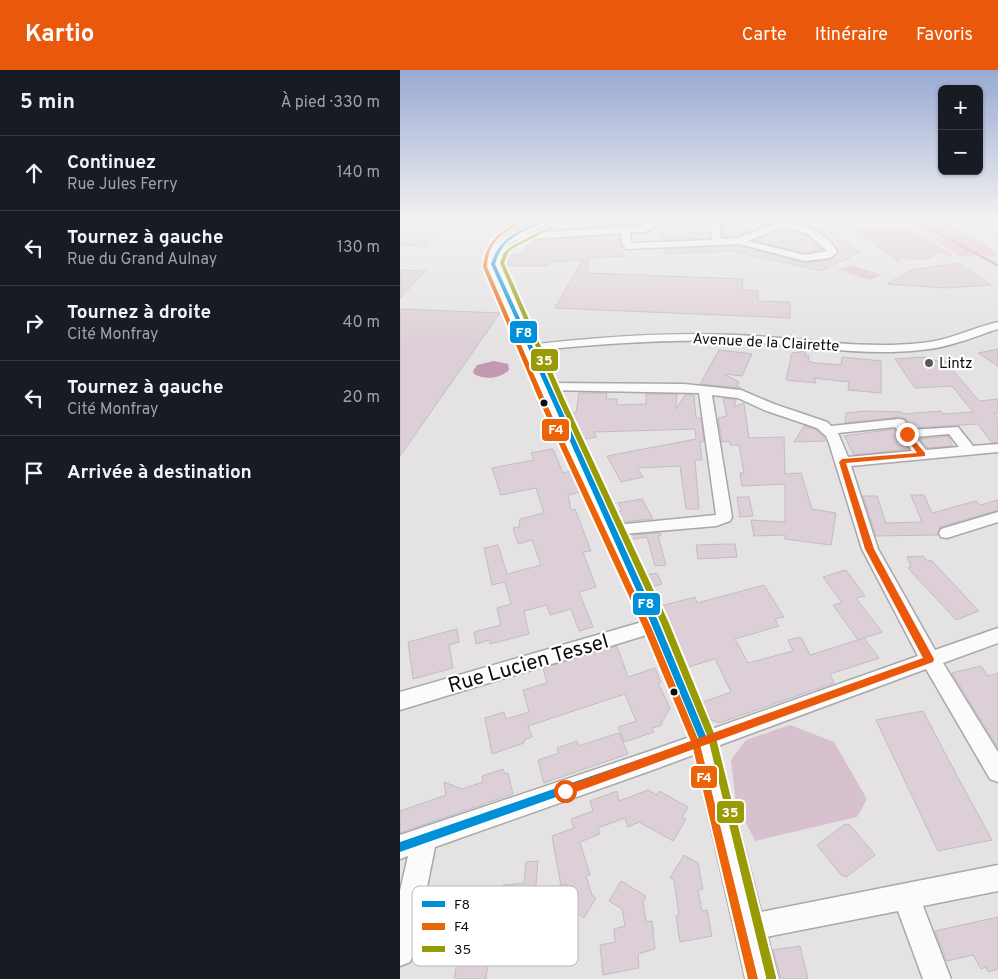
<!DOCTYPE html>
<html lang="fr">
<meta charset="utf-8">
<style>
:root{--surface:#171b24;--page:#242831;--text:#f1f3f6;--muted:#9ea1a6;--line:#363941;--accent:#ea580c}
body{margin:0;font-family:Overpass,sans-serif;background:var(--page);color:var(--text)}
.controls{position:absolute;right:15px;top:15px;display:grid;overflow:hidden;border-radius:8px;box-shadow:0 1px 4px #0004}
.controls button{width:45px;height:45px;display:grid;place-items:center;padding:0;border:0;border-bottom:1px solid var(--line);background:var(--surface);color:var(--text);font:25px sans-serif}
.stop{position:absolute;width:15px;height:15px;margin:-11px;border:4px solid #ea580c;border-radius:50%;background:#fff}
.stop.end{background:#ea580c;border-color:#fff;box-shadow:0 1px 5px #0008}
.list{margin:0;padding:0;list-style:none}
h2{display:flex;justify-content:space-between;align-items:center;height:65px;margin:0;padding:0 20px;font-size:21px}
h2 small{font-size:16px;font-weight:400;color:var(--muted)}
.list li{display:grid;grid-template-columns:32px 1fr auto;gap:15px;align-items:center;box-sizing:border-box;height:75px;padding:0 20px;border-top:1px solid var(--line)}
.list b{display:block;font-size:19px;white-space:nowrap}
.list p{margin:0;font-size:16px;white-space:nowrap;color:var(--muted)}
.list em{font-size:16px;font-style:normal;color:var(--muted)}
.icon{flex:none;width:28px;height:28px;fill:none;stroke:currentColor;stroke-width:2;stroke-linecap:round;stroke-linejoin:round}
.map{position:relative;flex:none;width:598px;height:909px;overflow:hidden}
header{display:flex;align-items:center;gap:30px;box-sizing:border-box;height:70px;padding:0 25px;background:var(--accent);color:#fff}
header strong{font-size:24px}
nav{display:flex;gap:28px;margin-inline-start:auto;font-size:18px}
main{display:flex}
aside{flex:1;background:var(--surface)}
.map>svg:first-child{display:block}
</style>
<header>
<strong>Kartio</strong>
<nav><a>Carte</a><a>Itinéraire</a><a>Favoris</a></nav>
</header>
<main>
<aside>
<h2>5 min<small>À pied · 330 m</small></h2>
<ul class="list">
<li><svg class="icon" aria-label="ahead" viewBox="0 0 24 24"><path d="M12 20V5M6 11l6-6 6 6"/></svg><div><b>Continuez</b><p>Rue Jules Ferry</p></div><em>140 m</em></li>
<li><svg class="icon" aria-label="left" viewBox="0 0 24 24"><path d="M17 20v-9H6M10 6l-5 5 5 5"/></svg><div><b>Tournez à gauche</b><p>Rue du Grand Aulnay</p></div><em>130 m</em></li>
<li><svg class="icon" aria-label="right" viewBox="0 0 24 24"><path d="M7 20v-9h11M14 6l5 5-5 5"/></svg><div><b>Tournez à droite</b><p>Cité Monfray</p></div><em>40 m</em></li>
<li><svg class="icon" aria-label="left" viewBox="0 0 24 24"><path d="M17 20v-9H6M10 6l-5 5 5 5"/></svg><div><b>Tournez à gauche</b><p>Cité Monfray</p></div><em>20 m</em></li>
<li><svg class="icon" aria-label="arrive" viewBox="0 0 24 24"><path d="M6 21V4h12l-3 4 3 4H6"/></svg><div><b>Arrivée à destination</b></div></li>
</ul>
</aside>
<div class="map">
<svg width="598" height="909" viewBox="0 0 598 909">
<rect width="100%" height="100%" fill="#e4e2e3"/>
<g fill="#d8c1ce">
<polygon points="103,149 140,150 98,173 94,173"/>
<path d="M 499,151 L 553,185 L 547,186 L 540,182 C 532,193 511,190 499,188 L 503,192 L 499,192 L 448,157 L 453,156 L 458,160 L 471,154 L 497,155 L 493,152 Z"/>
<polygon points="450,195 482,205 470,210 438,200"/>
<polygon points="390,655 434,672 467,729 457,747 355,771 336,733 331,690 346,670"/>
</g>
<path fill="#e1bcd0" d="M 502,149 L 547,149 C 561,162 580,170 596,182 L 596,186 L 589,187 L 582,184 L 560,187 Z"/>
<g fill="#c498b1">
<polygon points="510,149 514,149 587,188 598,194 598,197"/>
<path d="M 94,291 L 108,294 L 109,300 C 100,309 84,310 74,304 L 73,301 L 77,295 Z"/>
</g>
<g fill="#ddcfd7" stroke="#c0bebf">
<polygon points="160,149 221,149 222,154 240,153 139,161"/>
<polygon points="299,149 313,149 309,153 310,168 262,170 259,154 300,151"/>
<polygon points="317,149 323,149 324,154 327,155 342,149 358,149 366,155 338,166 323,167 321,153"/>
<polygon points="408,156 438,164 440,166 437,167 446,171 443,172 451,175 453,176 451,177 460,182 421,201 332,181 265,184 264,179 339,176 405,193 430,190 438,183 433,172"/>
<polygon points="0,157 44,158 25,176 0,175"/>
<polygon points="382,159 407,166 423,180 405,183 354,171"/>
<polygon points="219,165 224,186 188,188 188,203 343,209 342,220 358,221 358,231 390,232 390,248 155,238 183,190 150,192 149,196 107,196 110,185 125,184 126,171"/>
<polygon points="558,193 591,215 545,218 487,214 512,200"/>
<polygon points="0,200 26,201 0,228"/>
<polygon points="0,239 100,243 0,386"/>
<polygon points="598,279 598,296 578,283"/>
<polygon points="319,280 352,284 342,306 324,304 339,312 337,316 341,318 300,314"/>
<polygon points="406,281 405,285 409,286 408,291 415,293 441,295 442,287 481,291 481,323 448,320 449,312 414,308 416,313 386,310 392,283"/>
<polygon points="525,287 537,291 545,291 579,331 598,329 598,343 594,343 598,348 598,372 592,373 578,354 512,358 506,349 499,347 445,353 446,343 465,341 502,342 504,344 541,341 543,344 573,342 552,316 515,318 495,289"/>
<polygon points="179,323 207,323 206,329 217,329 217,335 246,334 246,324 277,324 276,339 285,325 294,325 296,348 301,348 304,372 300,372 302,390 295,390 299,439 286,439 280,396 237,398 243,407 221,412 207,386 296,369 295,359 194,362 196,367 181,370 168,343 176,343"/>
<polygon points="323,328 336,330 334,337 344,333 349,368 384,367 385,404 401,403 412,439 436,443 431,475 385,469 385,465 354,466 351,450 385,452 385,414 342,416 340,403 344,403 339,375 330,375 329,371 322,372 318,348 327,346"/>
<polygon points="404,356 416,360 424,367 425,371 394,372"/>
<polygon points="494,359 509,379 454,385 444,366"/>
<polygon points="548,366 553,376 527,378 520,369"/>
<polygon points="153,379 163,403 171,401 180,422 168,425 171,440 175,439 191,481 183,482 196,517 179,522 193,557 179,561 171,539 150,545 147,535 124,541 129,564 90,574 89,570 76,574 74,562 101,555 97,538 111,534 105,512 92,515 84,478 98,475 107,504 141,495 132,470 118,474 113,458 119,457 120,449 144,443 136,418 101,425 92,398 134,390 131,383"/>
<polygon points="511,425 524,425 532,443 576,431 580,435 598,430 598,440 540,457 538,465 476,466 463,426 477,426 486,453 522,452"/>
<polygon points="337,427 349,427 353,446 340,447"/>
<polygon points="242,429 253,449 220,452 216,442 222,440 218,433"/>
<polygon points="260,463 261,466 258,466 266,495 255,496 247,467 234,469 233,465"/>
<polygon points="327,474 335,474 337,487 298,489 296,475"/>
<polygon points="523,486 528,491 531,490 579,541 556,550 508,498 511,497 507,487"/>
<polygon points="446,500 465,526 456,528 482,562 464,568 479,588 430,604 434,613 319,653 311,650 303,632 331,622 315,589 288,597 261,536 295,527 297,533 364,515 384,547 375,549 379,556 335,569 348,593 393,581 388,570 401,567 410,585 464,568 458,570 433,535 442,533 423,507"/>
<polygon points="257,503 262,514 252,517 246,505"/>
<polygon points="57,559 59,572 49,575 53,598 13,609 8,572"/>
<polygon points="217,576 228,607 255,598 261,612 258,613 270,638 260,656 252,658 254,662 224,672 218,657 236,651 225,624 128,656 132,667 124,670 124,673 92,684 85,648 104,642 106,649 129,642 123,620 147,613 143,598"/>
<polygon points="581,596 588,606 598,603 598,678 552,603"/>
<polygon points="523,641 556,704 592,770 538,781 476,650"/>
<polygon points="219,663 228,684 144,713 138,690 159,683 157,678 177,671 178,676"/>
<polygon points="103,699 105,704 108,703 113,724 0,763 0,741 46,725 44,712 62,719 83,712 82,706"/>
<polygon points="248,720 257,725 259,721 288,737 282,747 286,749 273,771 239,752 228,757 225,748 198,758 200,764 180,772 190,805 186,806 192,825 196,828 184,848 174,841 167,814 161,816 152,766 174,758 171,749 193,741 190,731 217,721 219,731"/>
<polygon points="445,754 450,755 475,785 446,807 441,805 417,775"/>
<polygon points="284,785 298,793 303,819 298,820 302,841 307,840 312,866 280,872 276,846 279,845 274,810 270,808"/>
<polygon points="138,791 132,860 97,862 103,815 124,813 126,792"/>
<polygon points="221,811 246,826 243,832 246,852 252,851 255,879 238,884 239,898 203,905 200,875 215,872 214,859 225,856 222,839 209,831"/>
<polygon points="598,847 598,899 588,902 586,897 581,899 573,885 547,891 535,861"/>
<polygon points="400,876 408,909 381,909 373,880"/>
<polygon points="86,880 84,892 88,892 86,909 54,909 59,882"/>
</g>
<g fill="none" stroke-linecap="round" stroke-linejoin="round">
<g stroke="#a9a7a8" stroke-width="3">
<g id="minor">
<path d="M 244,149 L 252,149 L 254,158 L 245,162 L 230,162 L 231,173 L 312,170 L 311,153 L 315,150 L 319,153 L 321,169 L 338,168 L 374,154 L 360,149 C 384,149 426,157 437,182 L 430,188 L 405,191 L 339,174 L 227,179 L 223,176 L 221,163 L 114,170 L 110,167 L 114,164 L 245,156 ZM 382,157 L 408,164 L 427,181 L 405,185 L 348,171 Z"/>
<polygon points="325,149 333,149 328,153 325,153"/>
<path d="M 598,252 L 598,259 C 573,267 548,278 521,280 C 459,287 397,274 335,271 C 267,269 198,274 130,281 L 124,278 L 130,275 C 198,267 267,262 335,265 C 397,267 459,280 521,273 C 548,271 572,258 598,252 Z"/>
<path d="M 148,313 L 284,314 L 341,320 L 374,334 L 427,352 L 431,356 L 499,349 L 504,350 L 511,360 L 558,357 L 573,376 L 598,374 L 598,382 L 451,396 L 478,479 L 535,580 L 598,558 L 598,573 L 543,593 L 598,682 L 598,712 L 590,709 L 526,599 L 250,701 L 35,777 L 14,882 L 10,892 L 0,896 L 0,821 L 8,786 L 0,789 L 0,765 L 250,681 L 518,586 L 462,479 L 429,373 L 426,366 L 417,358 L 364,340 L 338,328 L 312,325 L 332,447 L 330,451 L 316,456 L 212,465 L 206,464 L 204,460 L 206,456 L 316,445 L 299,323 L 144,320 L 142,317 ZM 495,357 L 512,381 L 448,387 L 438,363 ZM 549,364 L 559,377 L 526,380 L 516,367 Z"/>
<polygon points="598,442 598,452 547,468 541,467 539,463 541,459"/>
<polygon points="256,548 263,550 265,555 263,560 0,640 0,622"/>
<polygon points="598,795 598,821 523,836 551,909 523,909 498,841 351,870 342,866 338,857 342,848 351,844"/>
</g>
</g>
<g stroke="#a9a7a8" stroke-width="2">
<path id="tertiary" d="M 140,149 L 153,149 C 135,166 104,164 99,194 L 162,335 L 268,555 L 317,671 L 379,909 L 345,909 L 291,671 L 244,555 L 146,335 L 87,194 C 92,168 118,159 140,149 Z"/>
</g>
<use href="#minor" fill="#fbfbfb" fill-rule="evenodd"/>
<use href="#tertiary" fill="#fbfbfb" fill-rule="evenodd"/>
<g stroke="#fff" stroke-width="4">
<path id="bus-1" d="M 145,149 L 150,149 C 125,162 104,164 95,194 L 258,551 L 308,671 L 307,674 L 304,675 L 0,782 L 0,772 L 299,669 L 250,551 L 91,194 C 100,166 120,160 145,149 Z"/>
</g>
<g stroke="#fff" stroke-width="4">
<path id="bus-2" d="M 124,149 L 129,149 C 107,162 88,168 87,197 L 149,339 L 252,559 L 300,674 L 358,909 L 348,909 L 292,674 L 244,559 L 143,339 L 83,197 C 85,171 102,159 124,149 Z"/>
</g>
<g stroke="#fff" stroke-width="4">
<polygon id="bus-3" points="151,156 154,157 112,179 108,183 104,193 165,331 268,551 316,668 376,907 376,909 366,909 366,907 308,668 260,551 159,331 100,193 104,183 110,177"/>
</g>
<use href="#bus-1" fill="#0090d7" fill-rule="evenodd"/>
<use href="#bus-2" fill="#ec6408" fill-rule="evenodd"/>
<use href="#bus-3" fill="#989b04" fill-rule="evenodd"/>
</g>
<linearGradient id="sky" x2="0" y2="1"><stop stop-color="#99a9d2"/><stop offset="0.54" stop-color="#f3f2f2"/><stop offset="1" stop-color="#f3f2f2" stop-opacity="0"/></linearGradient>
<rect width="598" height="276" fill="url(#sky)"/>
<polygon fill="#ea580c" points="507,362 525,383 525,386 446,393 474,479 534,589 533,592 165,726 161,725 159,721 165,716 523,588 465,479 439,392 442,389 517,383 504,364"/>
<circle fill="#5a5859" stroke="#fff" stroke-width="2" cx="529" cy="293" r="5"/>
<g fill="#0f0e0e" stroke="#fff" stroke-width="2">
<circle cx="144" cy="333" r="4.5"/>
<circle cx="274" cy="622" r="4.5"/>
</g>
<g text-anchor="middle" stroke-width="4.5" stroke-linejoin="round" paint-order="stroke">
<g font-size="15" fill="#0f0e0e" stroke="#fff">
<text transform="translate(366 272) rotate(3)" y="5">Avenue de la Clairette</text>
</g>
<g font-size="15" fill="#0f0e0e" stroke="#fff" text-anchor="start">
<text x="539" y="298">Lintz</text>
</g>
<g font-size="21" fill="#0f0e0e" stroke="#fff">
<text transform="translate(128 593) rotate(-16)" y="7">Rue Lucien Tessel</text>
</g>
</g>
<rect x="12" y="816" width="166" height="80" rx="8" fill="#fff" stroke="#b7b7b7" stroke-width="1"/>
<rect x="22" y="831" width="23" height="6" fill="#0090d7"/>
<rect x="22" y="853" width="23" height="7" fill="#ec6408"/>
<rect x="22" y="876" width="23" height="6" fill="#989b04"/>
<g font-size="14" fill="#0f0e0e">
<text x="54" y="839">F8</text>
<text x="54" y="861">F4</text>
<text x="54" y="884">35</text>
</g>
<g stroke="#fff" stroke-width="2">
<rect x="109" y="250" width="29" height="24" rx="5" fill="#0090d7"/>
<rect x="130" y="278" width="29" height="24" rx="5" fill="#989b04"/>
<rect x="141" y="348" width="29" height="24" rx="5" fill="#ec6408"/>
<rect x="232" y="522" width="29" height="24" rx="5" fill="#0090d7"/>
<rect x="290" y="695" width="28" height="24" rx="5" fill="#ec6408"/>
<rect x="316" y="730" width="29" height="24" rx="5" fill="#989b04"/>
</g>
<g font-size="14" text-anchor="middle" font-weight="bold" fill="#fff">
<text x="124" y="267">F8</text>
<text x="144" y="295">35</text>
<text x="156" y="364">F4</text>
<text x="246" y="538">F8</text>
<text x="304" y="712">F4</text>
<text x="330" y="747">35</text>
</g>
</svg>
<div class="controls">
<button>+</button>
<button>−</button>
</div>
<div class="stop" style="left:165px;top:721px"></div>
<div class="stop end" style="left:507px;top:364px"></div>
</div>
</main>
